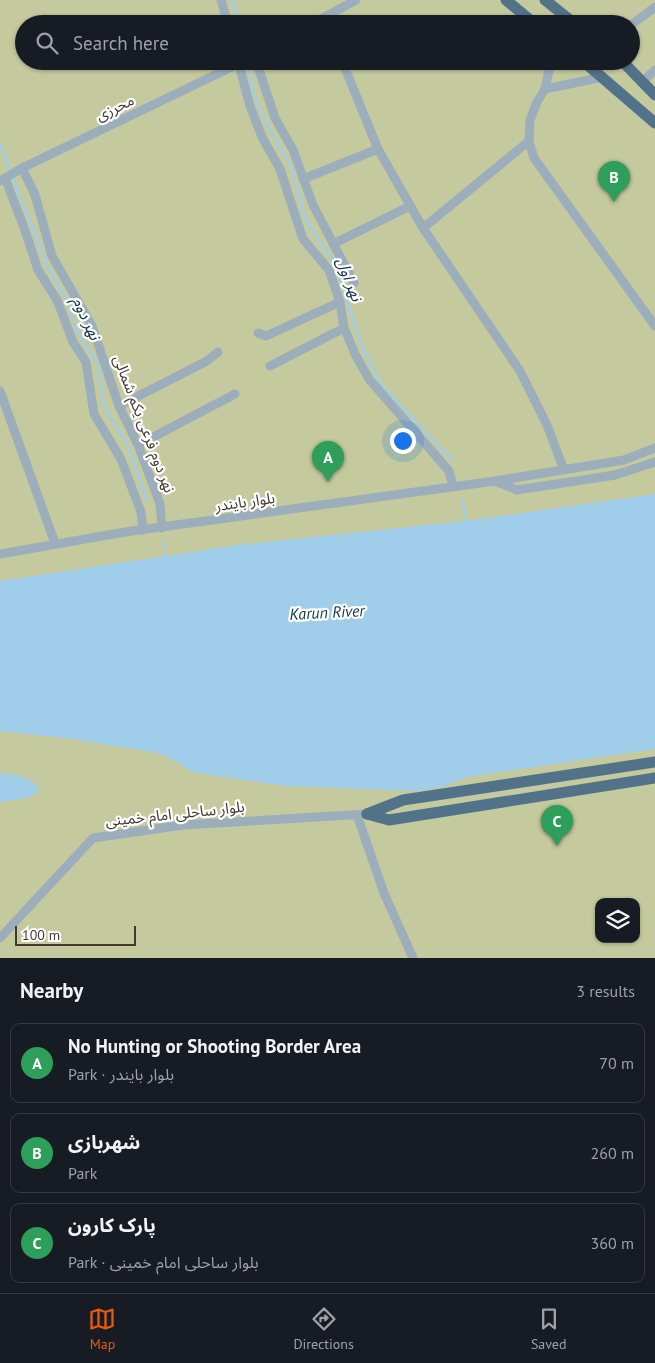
<!DOCTYPE html>
<meta charset="utf-8">
<style>
:root{--surface:#171b24;--page:#20242c;--text:#f1f3f6;--muted:#9ea1a6;--line:#363941;--accent:#ea580c}
body{margin:0;font-family:"PT Sans","Noto Sans Arabic",sans-serif;background:var(--page);color:var(--text)}
.controls{position:absolute;right:15px;bottom:15px;display:grid;overflow:hidden;border-radius:10px;box-shadow:0 1px 4px #0004}
.controls button{width:45px;height:45px;display:grid;place-items:center;padding:0;border:0;border-bottom:1px solid var(--line);background:var(--surface);color:var(--text);font:25px sans-serif}
.scale{position:absolute;left:15px;bottom:12px;width:121px;box-sizing:border-box;padding-left:5px;border:2px solid #443631;border-top:0;font-size:14px;line-height:18px;white-space:nowrap;color:#443631;-webkit-text-stroke:4px #fff;paint-order:stroke}
.you{position:absolute;left:402px;top:440px;width:18px;height:18px;margin:-12px;border:4px solid #fff;border-radius:50%;background:#1a73e8;box-shadow:0 0 0 8px #1a73e833}
.badge{display:grid;place-items:center;width:32px;height:32px;border-radius:50%;background:var(--accent);color:#fff;font-size:16px;font-weight:700}
.pin{position:absolute;translate:-50% -41px;filter:drop-shadow(0 1px 2px #0008)}
.pin::after{content:'';position:absolute;top:26px;width:18px;height:15px;background:inherit;clip-path:polygon(0 0,100% 0,50% 100%)}
.list{margin:0;padding:0;list-style:none}
h2{display:flex;justify-content:space-between;align-items:center;height:65px;margin:0;padding:0 20px;font-size:21px}
h2 small{font-size:16px;font-weight:400;color:var(--muted)}
.list li{display:grid;grid-template-columns:32px 1fr auto;gap:15px;align-items:center;box-sizing:border-box;height:80px;margin:0 10px 10px;padding:0 10px;border:1px solid var(--line);border-radius:10px}
.list b{display:block;font-size:19px;white-space:nowrap}
.list p{margin:0;font-size:16px;white-space:nowrap;color:var(--muted)}
.list em{font-size:16px;font-style:normal;color:var(--muted)}
.icon{flex:none;width:28px;height:28px;fill:none;stroke:currentColor;stroke-width:2;stroke-linecap:round;stroke-linejoin:round}
.map{position:relative;flex:none;width:655px;height:958px;overflow:hidden}
.search{position:absolute;background:var(--surface);box-shadow:0 1px 4px #0004;left:15px;right:15px;top:15px;height:55px;display:flex;align-items:center;gap:12px;box-sizing:border-box;padding:0 18px;border-radius:28px;color:var(--muted);font-size:19px}
.sheet{height:335px;background:var(--surface)}
nav{display:flex;justify-content:space-around;align-items:center;box-sizing:border-box;height:70px;border-top:1px solid var(--line);background:var(--surface);font-size:14px;color:var(--muted)}
nav a{display:grid;justify-items:center;gap:2px}
nav .on{color:var(--accent)}
.map>svg:first-child{display:block}
</style>
<div class="map">
<svg width="655" height="958" viewBox="0 0 655 958">
<rect width="100%" height="100%" fill="#fcf5f2"/>
<path fill="#c4ca9d" fill-rule="evenodd" d="M 0,0 L 655,0 L 655,958 L 0,958 ZM 24,24 L 631,24 L 631,61 L 24,61 ZM 599,902 L 636,902 L 636,939 L 599,939 Z"/>
<g fill="#a0cde9">
<polygon points="655,494 655,749 467,777 445,786 418,791 285,786 192,772 172,759 157,753 72,739 0,731 0,581 238,545 465,521"/>
<path d="M 0,773 C 13,774 35,777 39,791 L 27,798 L 0,802 Z"/>
</g>
<g fill="none" stroke-linecap="round" stroke-linejoin="round">
<g stroke="#a0cde9" stroke-width="2.5">
<polyline points="232,0 240,24"/>
<polyline points="246,61 258,107 292,169 306,221 336,266 361,344 383,387 452,460"/>
<polyline points="0,144 48,268 67,300 79,335 98,364 104,406 129,448 147,502"/>
<polyline points="463,500 465,523"/>
<polyline points="164,540 165,559"/>
</g>
<g stroke="#9caebb" stroke-width="9">
<polyline points="221,0 228,24"/>
<polyline points="312,24 356,0"/>
<polyline points="631,25 655,7"/>
<polyline points="238,61 250,106 262,137 280,169 303,239 329,270 340,302 344,328 356,356 369,379 449,471 453,486"/>
<polyline points="256,61 275,118 293,150 313,205 354,283"/>
<polyline points="342,61 378,149 423,228 520,371 547,425 564,470"/>
<polyline points="551,61 545,89 537,102 530,120 529,141 534,158 655,326"/>
<polyline points="643,81 655,70"/>
<polyline points="545,89 603,77"/>
<polyline points="22,168 35,195 52,256 92,326 119,406 138,445 160,504 162,528"/>
<polyline points="5,178 26,233 38,270 57,300 73,342 86,362 94,414 121,459 141,512 143,530"/>
<polyline points="303,179 378,149"/>
<polyline points="0,181 22,168 242,62"/>
<polyline points="423,228 529,141"/>
<polyline points="333,244 410,206"/>
<polyline points="258,333 266,336 340,302"/>
<polyline points="270,366 344,328"/>
<polyline points="0,391 55,543"/>
<polyline points="119,406 207,361 218,352"/>
<polyline points="138,445 235,394"/>
<polyline points="495,481 517,490 615,475 655,462"/>
<polyline points="0,554 125,532 495,481 624,460 655,448"/>
<polyline points="357,815 384,893 413,958"/>
<polyline points="0,938 93,838 183,825 367,814"/>
</g>
<g stroke="#517289" stroke-width="11">
<polyline points="506,0 535,24"/>
<polyline points="545,0 575,24"/>
<polyline points="583,61 655,123"/>
<polyline points="622,61 655,95"/>
<polyline points="367,814 403,800 655,762"/>
<polyline points="367,814 389,820 655,778"/>
</g>
</g>
<g text-anchor="middle" stroke-width="4.5" stroke-linejoin="round" paint-order="stroke">
<g font-size="15" fill="#443631" stroke="#fff">
<text transform="translate(115 108) rotate(-26)" y="5">محرزی</text>
<text transform="translate(144 424) rotate(69)" y="5">نهر دوم فرعی یکم شمالی</text>
<text transform="translate(245 502) rotate(-8)" y="5">بلوار بایندر</text>
<text transform="translate(175 814) rotate(-6)" y="5">بلوار ساحلی امام خمینی</text>
</g>
<g font-size="16" font-style="italic" fill="#103549" stroke="#fff">
<text transform="translate(350 279) rotate(69)" y="6">نهر اول</text>
<text transform="translate(87 318) rotate(65)" y="6">نهر دوم</text>
<text transform="translate(327 612) rotate(-3)" y="6">Karun River</text>
</g>
</g>
</svg>
<div class="controls">
<button><svg class="icon" aria-label="layers" viewBox="0 0 24 24"><path d="M12 4l9 5-9 5-9-5zM3 14l9 5 9-5"/></svg></button>
</div>
<div class="scale">100 m</div>
<div class="you"></div>
<div class="pin badge" style="left:328px;top:482px;background:#2e9e5b">A</div>
<div class="pin badge" style="left:614px;top:202px;background:#2e9e5b">B</div>
<div class="pin badge" style="left:557px;top:846px;background:#2e9e5b">C</div>
<div class="search"><svg class="icon" aria-label="search" viewBox="0 0 24 24"><circle cx="10" cy="10" r="6"/><path d="M15 15l6 6"/></svg>Search here</div>
</div>
<section class="sheet">
<h2>Nearby<small>3 results</small></h2>
<ul class="list">
<li><span class="badge" style="background:#2e9e5b">A</span><div><b>No Hunting or Shooting Border Area</b><p>Park · بلوار بایندر</p></div><em>70 m</em></li>
<li><span class="badge" style="background:#2e9e5b">B</span><div><b>شهربازی</b><p>Park</p></div><em>260 m</em></li>
<li><span class="badge" style="background:#2e9e5b">C</span><div><b>پارک کارون</b><p>Park · بلوار ساحلی امام خمینی</p></div><em>360 m</em></li>
</ul>
</section>
<nav>
<a class="on"><svg class="icon" aria-label="map" viewBox="0 0 24 24"><path d="M3 6l6-2 6 2 6-2v14l-6 2-6-2-6 2zM9 4v14M15 6v14"/></svg>Map</a>
<a><svg class="icon" aria-label="directions" viewBox="0 0 24 24"><path d="M12 3l9 9-9 9-9-9zM9 14v-3h6M13 9l2 2-2 2"/></svg>Directions</a>
<a><svg class="icon" aria-label="saved" viewBox="0 0 24 24"><path d="M7 4h10v16l-5-4-5 4z"/></svg>Saved</a>
</nav>
